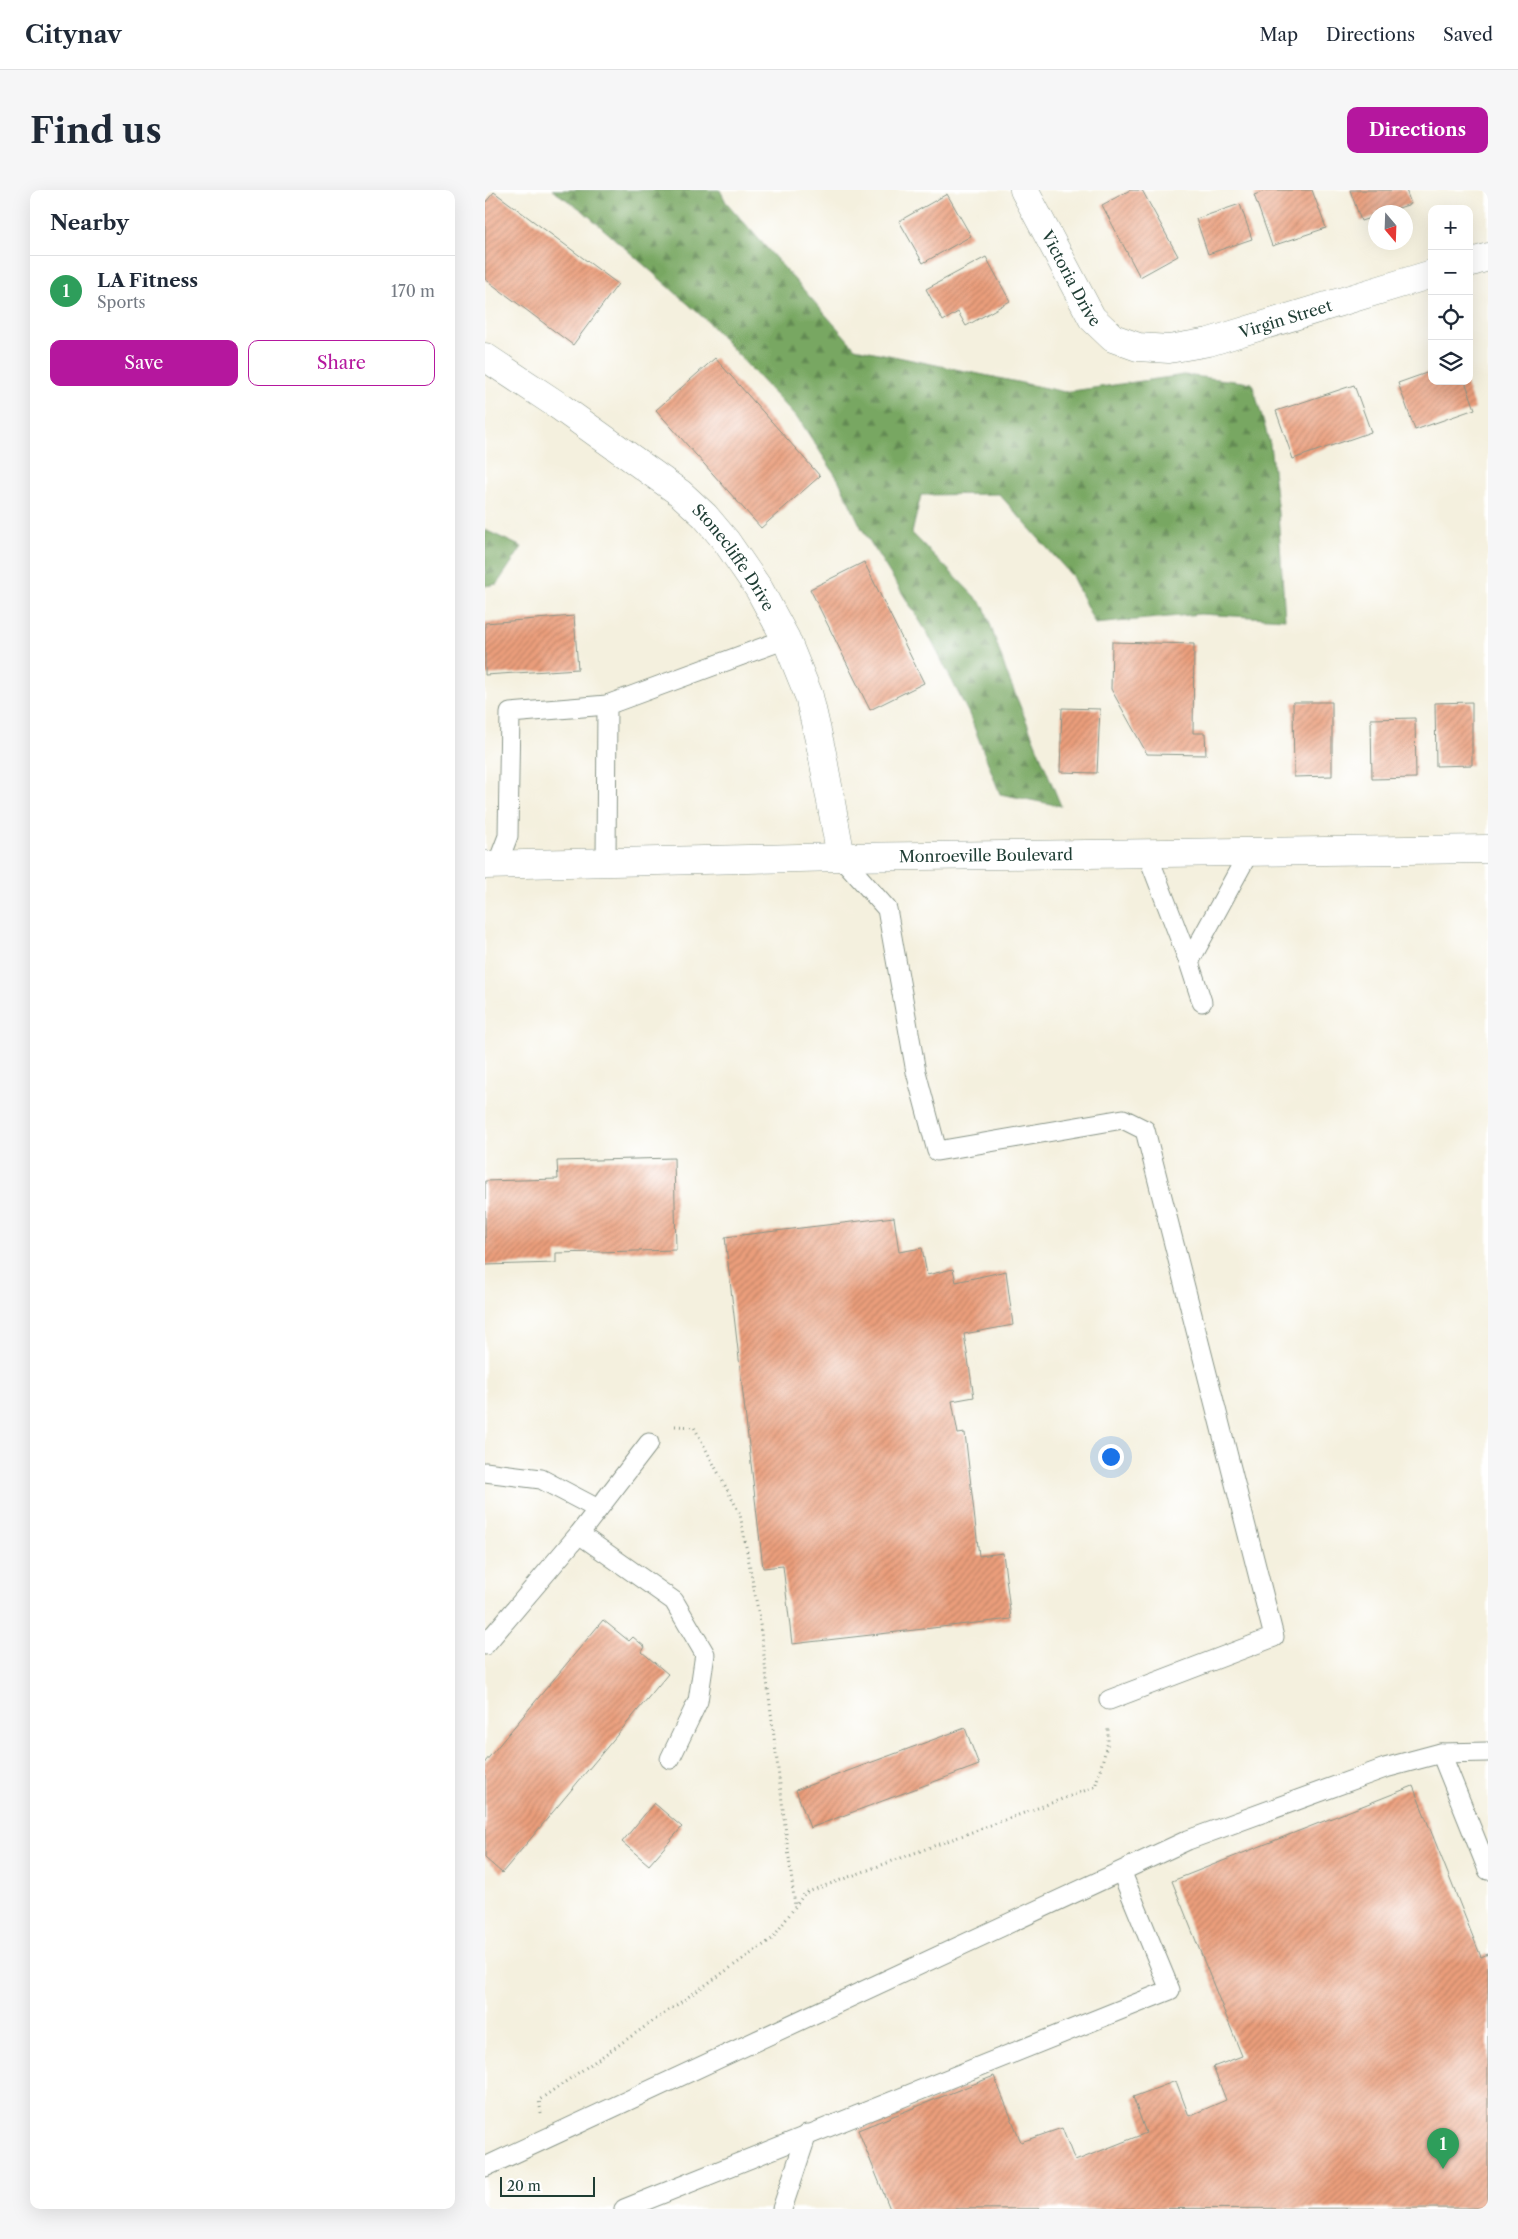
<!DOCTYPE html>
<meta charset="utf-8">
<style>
:root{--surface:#fff;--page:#f6f6f7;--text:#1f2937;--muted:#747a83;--line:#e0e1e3;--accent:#b5179e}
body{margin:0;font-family:"Libre Caslon Text",serif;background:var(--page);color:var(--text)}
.controls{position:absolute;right:15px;top:15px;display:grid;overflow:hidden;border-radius:10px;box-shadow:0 5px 20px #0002}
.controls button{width:45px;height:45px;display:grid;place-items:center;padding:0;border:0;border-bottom:1px solid var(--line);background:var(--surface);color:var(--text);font:25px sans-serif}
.compass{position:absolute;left:883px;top:15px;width:45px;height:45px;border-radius:50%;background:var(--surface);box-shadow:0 5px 20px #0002;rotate:161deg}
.scale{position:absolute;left:15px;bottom:12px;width:95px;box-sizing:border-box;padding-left:5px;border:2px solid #1f3d34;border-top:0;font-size:14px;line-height:18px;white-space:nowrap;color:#1f3d34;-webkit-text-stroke:4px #fff;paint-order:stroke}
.you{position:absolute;left:625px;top:1266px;width:18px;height:18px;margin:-12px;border:4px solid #fff;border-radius:50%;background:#1a73e8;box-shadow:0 0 0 8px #1a73e833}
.badge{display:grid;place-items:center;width:32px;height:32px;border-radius:50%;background:var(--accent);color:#fff;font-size:16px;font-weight:700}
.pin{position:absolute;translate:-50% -41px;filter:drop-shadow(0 1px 2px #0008)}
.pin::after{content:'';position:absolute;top:26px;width:18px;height:15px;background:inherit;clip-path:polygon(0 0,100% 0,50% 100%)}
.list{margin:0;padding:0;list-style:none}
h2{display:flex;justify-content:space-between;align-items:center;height:65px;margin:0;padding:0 20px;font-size:21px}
h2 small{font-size:16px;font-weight:400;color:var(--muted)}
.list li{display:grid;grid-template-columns:32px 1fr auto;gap:15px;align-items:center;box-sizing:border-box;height:70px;padding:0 20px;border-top:1px solid var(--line)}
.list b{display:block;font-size:19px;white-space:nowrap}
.list p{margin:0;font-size:16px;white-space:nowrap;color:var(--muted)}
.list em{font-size:16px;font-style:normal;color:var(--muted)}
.actions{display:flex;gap:10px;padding:15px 20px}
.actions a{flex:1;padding:11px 0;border:1px solid var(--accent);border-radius:10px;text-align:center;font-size:18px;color:var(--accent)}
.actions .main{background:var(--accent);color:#fff}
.icon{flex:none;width:28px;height:28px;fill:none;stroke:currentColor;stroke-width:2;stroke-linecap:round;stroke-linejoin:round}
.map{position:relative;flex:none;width:1003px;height:2019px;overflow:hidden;border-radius:10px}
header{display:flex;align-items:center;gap:30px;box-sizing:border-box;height:70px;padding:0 25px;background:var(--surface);border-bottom:1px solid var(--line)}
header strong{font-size:24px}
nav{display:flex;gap:28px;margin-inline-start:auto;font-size:18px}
.intro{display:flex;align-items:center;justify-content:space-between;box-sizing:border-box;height:120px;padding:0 30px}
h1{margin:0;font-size:35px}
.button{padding:12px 22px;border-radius:10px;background:var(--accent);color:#fff;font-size:18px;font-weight:700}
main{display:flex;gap:30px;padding:0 30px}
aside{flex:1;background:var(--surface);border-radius:10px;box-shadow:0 5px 20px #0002}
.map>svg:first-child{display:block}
</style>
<header>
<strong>Citynav</strong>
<nav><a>Map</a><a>Directions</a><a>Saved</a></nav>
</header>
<div class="intro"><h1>Find us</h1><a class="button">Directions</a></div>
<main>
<aside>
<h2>Nearby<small></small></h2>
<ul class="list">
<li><span class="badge" style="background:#2e9e5b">1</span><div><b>LA Fitness</b><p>Sports</p></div><em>170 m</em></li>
</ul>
<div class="actions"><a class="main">Save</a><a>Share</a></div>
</aside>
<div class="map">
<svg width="1003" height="2019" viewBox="0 0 1003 2019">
<defs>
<pattern id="forest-firs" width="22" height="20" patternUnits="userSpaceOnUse" patternTransform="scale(1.25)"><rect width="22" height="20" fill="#78a762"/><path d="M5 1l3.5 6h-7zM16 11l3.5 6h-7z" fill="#628952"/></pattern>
<pattern id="building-hatch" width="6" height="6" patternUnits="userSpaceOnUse" patternTransform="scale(1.25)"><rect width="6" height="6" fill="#eb9e7b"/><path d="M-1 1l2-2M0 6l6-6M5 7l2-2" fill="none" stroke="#be8266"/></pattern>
</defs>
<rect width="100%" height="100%" fill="#fff"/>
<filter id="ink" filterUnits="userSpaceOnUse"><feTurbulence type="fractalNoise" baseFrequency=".02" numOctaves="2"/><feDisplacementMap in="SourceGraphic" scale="10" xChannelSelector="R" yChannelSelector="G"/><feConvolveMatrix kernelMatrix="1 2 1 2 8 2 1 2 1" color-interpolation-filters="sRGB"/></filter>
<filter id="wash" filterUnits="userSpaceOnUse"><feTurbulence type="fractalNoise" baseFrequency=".0096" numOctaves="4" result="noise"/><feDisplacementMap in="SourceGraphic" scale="20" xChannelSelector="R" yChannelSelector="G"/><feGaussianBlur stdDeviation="1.12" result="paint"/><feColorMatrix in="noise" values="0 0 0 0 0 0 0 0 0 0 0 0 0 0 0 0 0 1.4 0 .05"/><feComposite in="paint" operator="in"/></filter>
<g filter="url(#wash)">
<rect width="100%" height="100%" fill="#f4f0de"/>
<g fill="url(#forest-firs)" stroke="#4c724b">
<polygon points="67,0 235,0 241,12 370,158 580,202 699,185 767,193 785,254 793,323 800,429 715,424 610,434 587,386 514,304 436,305 427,343 499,416 522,484 576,616 515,604 484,524 443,444 377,339 353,289 317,234 220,129 97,20"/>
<polygon points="0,340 37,357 12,394 0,396"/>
</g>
<g id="blocks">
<g fill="url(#building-hatch)">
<polygon points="645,0 657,0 693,66 655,87 617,15"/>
<polygon points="783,0 827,0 841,38 787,56 769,5"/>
<polygon points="865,0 921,0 926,14 901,22 891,22 891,26 876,31"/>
<polygon points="9,2 133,94 88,155 0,89 0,13"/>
<polygon points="462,4 486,46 438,73 414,31"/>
<polygon points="755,14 767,49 723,64 711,29"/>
<polygon points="501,67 525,111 481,136 473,122 458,131 441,99"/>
<polygon points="230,168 335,286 276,338 171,220"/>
<polygon points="947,181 947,191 980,191 990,219 930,240 913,193"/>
<polygon points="869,195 886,242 808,269 791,221"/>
<polygon points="379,372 439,493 385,520 325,399"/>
<polygon points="89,426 93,479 0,485 0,433"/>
<polygon points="627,452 709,454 708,543 720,543 721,565 662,564 626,499"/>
<polygon points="808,512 847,512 847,586 809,587"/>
<polygon points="987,512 987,575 951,576 950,513"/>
<polygon points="577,518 615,519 612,583 575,582"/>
<polygon points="930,528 931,588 887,589 886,529"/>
<polygon points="189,968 191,1060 71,1063 71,1073 0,1075 0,991 73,989 72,971"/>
<polygon points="409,1027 414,1062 437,1058 442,1085 468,1079 471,1092 521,1081 528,1135 479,1144 489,1207 467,1211 473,1244 480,1243 494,1366 518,1363 526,1429 307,1454 298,1376 278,1378 240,1047"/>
<polygon points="118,1430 144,1451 148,1447 160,1457 157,1462 183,1484 17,1683 0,1668 0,1572"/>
<polygon points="480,1538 494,1575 325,1638 311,1600"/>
<polygon points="928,1596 996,1767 1003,1764 1003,2018 405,2019 373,1940 509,1886 536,1952 577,1938 590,1971 661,1943 648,1907 691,1891 704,1926 741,1910 728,1877 757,1866 687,1691"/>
<polygon points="169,1613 197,1637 164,1675 137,1652"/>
</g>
</g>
</g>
<g filter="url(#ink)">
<use href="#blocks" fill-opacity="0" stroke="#8a9689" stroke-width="1"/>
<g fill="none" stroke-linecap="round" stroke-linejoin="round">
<g stroke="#8a9689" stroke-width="21">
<g id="lane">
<polyline points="662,663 704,772 764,662"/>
<polyline points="356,667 402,719 431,882 452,961 638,929 660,940 789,1447 624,1510"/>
<polyline points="121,672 122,515 301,449"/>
<polyline points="12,675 23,646 25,523 122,515"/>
<polyline points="704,772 717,812"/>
<polyline points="0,1282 56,1289 113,1319"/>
<polyline points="94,1344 189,1411 220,1464 213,1511 185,1569"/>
<polyline points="0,1455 94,1344 164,1253"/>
<polyline points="956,1563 1003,1680"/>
<polyline points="0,1977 703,1650 900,1578 956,1563 1003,1562"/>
<polyline points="139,2019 685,1800 637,1683"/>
<polyline points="297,2019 322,1944"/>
</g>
</g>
<g stroke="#8a9689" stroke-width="29">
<g id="street">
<path id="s1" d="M 539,0 L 607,128 L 628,148 L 653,157 L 684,159 L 724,152 L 947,84"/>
<polyline points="984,73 1003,67"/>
<path id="s2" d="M 0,167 L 71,214 L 195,303 L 220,326 L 241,351 L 274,399 L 301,449 L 324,506 L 337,563 L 356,667"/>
</g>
</g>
<g stroke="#8a9689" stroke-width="29">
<g id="secondary">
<path id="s3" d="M 0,675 L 356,667 L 1003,659"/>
</g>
</g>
<g stroke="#8a9689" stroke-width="3" stroke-dasharray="1 4" stroke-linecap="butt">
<polyline points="190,1236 209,1237 255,1324 274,1426 310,1716"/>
<polyline points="56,1923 54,1910 287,1749 320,1703 610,1597 623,1552 623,1536"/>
</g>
<use href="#lane" stroke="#fff" stroke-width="19"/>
<use href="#street" stroke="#fff" stroke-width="28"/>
<use href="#secondary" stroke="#fff" stroke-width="28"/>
</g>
</g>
<g text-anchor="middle" stroke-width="4" stroke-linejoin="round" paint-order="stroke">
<g font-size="16" fill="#1f3d34" stroke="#fff">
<text dy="6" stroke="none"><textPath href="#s1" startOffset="100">Victoria Drive</textPath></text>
<text dy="6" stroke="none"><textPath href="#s1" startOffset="352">Virgin Street</textPath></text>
<text dy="6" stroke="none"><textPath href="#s2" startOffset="322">Stonecliffe Drive</textPath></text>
<text dy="6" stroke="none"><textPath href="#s3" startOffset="501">Monroeville Boulevard</textPath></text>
</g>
</g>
</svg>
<div class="controls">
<button>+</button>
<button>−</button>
<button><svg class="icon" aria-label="locate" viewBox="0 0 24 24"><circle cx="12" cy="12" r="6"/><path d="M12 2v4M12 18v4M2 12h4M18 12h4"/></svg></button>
<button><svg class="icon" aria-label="layers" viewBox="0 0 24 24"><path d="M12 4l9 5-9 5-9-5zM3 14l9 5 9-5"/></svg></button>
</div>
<svg class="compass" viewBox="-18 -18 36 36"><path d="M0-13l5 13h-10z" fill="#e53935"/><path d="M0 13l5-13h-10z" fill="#747a83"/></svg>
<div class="scale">20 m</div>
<div class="you"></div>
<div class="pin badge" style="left:958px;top:1979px;background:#2e9e5b">1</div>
</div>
</main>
